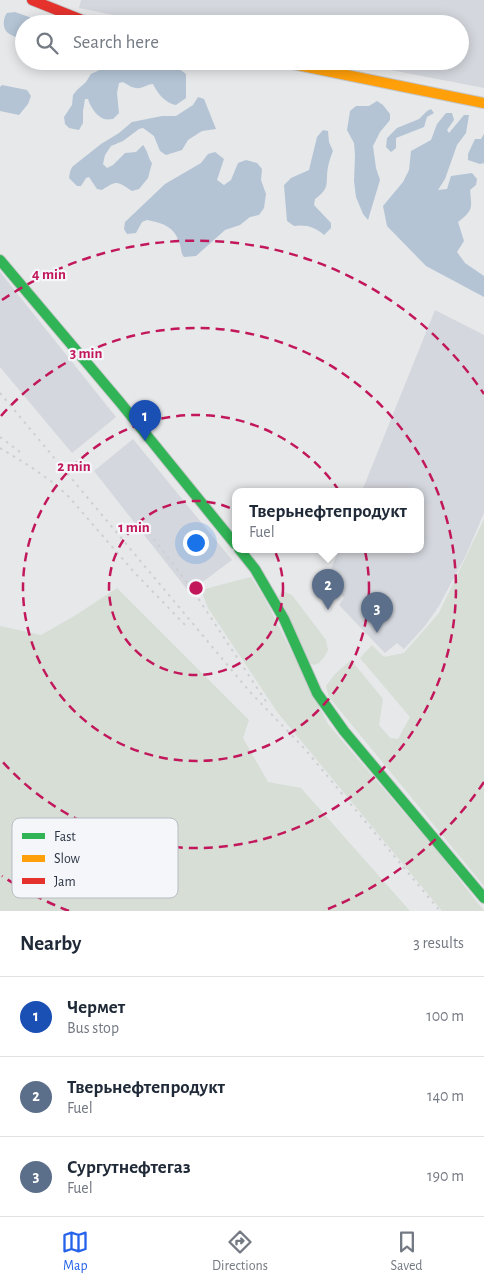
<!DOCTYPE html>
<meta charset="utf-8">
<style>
:root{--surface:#fff;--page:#f6f6f7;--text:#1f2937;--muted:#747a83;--line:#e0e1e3;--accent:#2563eb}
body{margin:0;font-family:"Alegreya Sans",sans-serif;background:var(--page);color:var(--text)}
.you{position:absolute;left:195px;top:542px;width:18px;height:18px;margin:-12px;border:4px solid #fff;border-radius:50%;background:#1a73e8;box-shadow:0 0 0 8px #1a73e833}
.badge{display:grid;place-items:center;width:32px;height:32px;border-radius:50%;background:var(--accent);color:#fff;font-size:16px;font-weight:700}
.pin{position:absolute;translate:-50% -41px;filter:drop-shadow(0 1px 2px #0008)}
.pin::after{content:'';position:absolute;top:26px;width:18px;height:15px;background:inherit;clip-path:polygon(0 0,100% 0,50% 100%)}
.popup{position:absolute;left:232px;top:488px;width:192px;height:65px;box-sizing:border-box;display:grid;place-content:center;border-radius:10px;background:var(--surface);filter:drop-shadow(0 1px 4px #0005);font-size:16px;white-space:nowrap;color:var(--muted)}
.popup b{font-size:19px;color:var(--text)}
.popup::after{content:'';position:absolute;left:50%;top:100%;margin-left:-10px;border:10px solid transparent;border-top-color:var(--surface)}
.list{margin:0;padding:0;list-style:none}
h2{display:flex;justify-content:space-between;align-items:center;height:65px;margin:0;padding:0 20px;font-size:21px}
h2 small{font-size:16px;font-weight:400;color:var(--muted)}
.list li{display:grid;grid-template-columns:32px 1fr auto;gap:15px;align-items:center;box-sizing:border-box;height:80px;padding:0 20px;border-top:1px solid var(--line)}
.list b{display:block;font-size:19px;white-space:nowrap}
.list p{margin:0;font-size:16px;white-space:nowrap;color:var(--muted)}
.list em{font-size:16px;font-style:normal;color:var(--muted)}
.icon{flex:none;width:28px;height:28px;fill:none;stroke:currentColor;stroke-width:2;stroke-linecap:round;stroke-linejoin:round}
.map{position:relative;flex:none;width:484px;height:911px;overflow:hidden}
.search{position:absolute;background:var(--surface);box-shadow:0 2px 12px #0003;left:15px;right:15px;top:15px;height:55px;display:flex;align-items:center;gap:12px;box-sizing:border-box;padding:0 18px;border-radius:28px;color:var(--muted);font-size:19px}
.sheet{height:305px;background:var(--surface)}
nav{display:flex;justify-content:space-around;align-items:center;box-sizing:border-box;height:70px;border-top:1px solid var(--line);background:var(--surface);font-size:14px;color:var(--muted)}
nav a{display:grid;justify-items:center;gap:2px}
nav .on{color:var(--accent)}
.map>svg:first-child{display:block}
</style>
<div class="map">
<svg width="484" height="911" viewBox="0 0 484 911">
<rect width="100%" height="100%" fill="#e6e8ea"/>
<g fill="#d4d7dd">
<polygon points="81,0 484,0 484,88 344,61 460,61 460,24 157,24 79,8"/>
<polygon points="0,272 116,417 72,453 0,367"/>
<polygon points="435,310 484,335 484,513 466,555 439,606 425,626 404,649 397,643 385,653 339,605 344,598 327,580 339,549 420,549 420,491 362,491"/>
<polygon points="133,439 232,560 189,592 94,471"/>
</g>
<g fill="#d6ded6">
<polygon points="484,519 484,886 329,697 326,686 335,674 351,660 383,699 379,725 390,738 398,739 410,717 360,658 372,645 384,657 404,653 439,613"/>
<polygon points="251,577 264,597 328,724 441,856 484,911 442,911 278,713 208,608 201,590"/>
<polygon points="117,588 249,720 243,738 268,782 301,788 410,911 0,911 0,626 41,635 76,615"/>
<polygon points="281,592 285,592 292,595 326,640 328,650 325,656 319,663 314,665 308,662 302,650 279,597"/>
</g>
<g fill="#b4c4d5">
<path d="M 15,12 L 29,17 L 42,24 L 24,24 L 24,40 C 19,38 12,36 8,33 C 2,28 3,18 7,13 Z"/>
<path d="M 110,61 L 165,61 L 171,63 L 186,74 L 186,98 L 176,105 C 165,103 158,94 153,84 C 148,84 145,87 140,88 C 133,89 128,85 123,82 L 119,83 L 117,93 L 119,113 L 113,119 C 110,119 107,120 104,119 C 96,116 90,106 88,99 L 85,99 L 83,111 L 83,123 L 79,130 L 69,128 L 65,124 L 64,117 L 72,105 L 73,95 L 77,90 L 86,82 L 91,74 L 108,66 Z"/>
<polygon points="2,85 27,90 31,96 28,104 19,115 0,111 0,87"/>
<path d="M 198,97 L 204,99 L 216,129 L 202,131 L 188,140 L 182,150 L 166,155 L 160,151 L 154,136 L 143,128 L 139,129 L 123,141 L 111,146 L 105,155 L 103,164 L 107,168 L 113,165 L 125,153 L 136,152 L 143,145 C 148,151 148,158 152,163 L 148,178 L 139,189 L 132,191 C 117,181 117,180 102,190 L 97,189 L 89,177 L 86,178 L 81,186 L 77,186 L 69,178 L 70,172 L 72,167 L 101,144 L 119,133 L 132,122 L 162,116 L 176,116 L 193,105 Z"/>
<polygon points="377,101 383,105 390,114 390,120 380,132 373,146 376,168 380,180 368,220 363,214 356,197 354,181 355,155 354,143 347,130 350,111 356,106 369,106"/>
<polygon points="431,109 434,113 427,117 424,127 396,138 396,148 391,152 386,147 387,138 397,128 419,119 427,111"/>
<path d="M 446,113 L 452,113 L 454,120 L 447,130 L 449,133 L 464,115 L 469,115 L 466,133 L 457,145 L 445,179 L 438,190 L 447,189 L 451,176 L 472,173 L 477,179 L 476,185 L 470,190 C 472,209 473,210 458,222 L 464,241 L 457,252 L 465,263 L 484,276 L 484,297 L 426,266 L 387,226 L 383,206 L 403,182 L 409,170 L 411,151 L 431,140 L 437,124 Z"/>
<path d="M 323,130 L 328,131 L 329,142 L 333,151 C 331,156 329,161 328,167 C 325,183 331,188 315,199 L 314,205 L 331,223 L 331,228 L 324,235 C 316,227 305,224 294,226 L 287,221 L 284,185 L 291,178 L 309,170 L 317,137 Z"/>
<polygon points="484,134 484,163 480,164 468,160 468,154 475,139 481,139"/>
<path d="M 215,152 L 224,159 L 217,180 L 224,185 L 231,180 L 238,163 L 246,160 L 257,163 L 262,169 L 261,180 L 266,194 L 264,208 L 259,215 L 250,217 L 240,225 L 225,230 L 196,256 L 184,257 C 180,252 182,248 179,242 C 174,226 162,223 147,220 L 142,222 L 136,233 L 127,234 L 124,229 L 125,222 L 165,184 L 201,163 L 208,154 Z"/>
</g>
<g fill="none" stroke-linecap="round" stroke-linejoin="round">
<g stroke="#c4c6c8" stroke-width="12">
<g id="fast">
<polyline points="0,260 119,401 235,544"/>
<polyline points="239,549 255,569 284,619 317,693 344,731 484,898"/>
</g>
</g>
<g stroke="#c4c6c8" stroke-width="12">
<polyline id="slow" points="278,61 484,103"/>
</g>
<g stroke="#c4c6c8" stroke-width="12">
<polyline id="jam" points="32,0 82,20 99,24"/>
</g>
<use href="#fast" stroke="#30b455" stroke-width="10"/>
<use href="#slow" stroke="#ff9f0a" stroke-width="10"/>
<use href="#jam" stroke="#e5322d" stroke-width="10"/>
<g stroke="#cecfd2" stroke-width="2" stroke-dasharray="2.5 5" stroke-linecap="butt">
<polyline points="0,393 250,692 304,748 440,911"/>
<polyline points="0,437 24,455"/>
<polyline points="0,448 31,467 55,484 69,497 134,572 186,626"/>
<polyline points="149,533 192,589 267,703"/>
</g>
</g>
<g fill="none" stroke="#c2185b" stroke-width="2.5" stroke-dasharray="9 6">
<circle cx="196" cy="588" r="87"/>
<circle cx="196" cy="588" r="173"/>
<path d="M1 416A260 260 0 1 1 1 760"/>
<path d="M484 782A347 347 0 0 1 323 911M69 911A347 347 0 0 1 2 876M2 300A347 347 0 0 1 484 394"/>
</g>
<rect x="12" y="818" width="166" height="80" rx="8" fill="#f4f6f9" stroke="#b8bcc3" stroke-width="1"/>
<rect x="22" y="833" width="23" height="6" fill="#30b455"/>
<rect x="22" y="855" width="23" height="7" fill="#ff9f0a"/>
<rect x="22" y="878" width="23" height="6" fill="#e5322d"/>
<g font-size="14" fill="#2b3445">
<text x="54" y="841">Fast</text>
<text x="54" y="863">Slow</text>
<text x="54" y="886">Jam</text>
</g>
<circle cx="196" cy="588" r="8" fill="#c2185b" stroke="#f4f6f9" stroke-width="2.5"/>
<g font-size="15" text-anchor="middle" font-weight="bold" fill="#c2185b" stroke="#f4f6f9" stroke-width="4.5" stroke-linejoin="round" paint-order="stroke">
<text x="49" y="279">4 min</text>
<text x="86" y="358">3 min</text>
<text x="74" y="471">2 min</text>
<text x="134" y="532">1 min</text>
</g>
</svg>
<div class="you"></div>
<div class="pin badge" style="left:145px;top:441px;background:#1a4fb4">1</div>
<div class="pin badge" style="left:328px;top:610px;background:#5c6f8a">2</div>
<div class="popup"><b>Тверьнефтепродукт</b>Fuel</div>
<div class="pin badge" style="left:377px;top:633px;background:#5c6f8a">3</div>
<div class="search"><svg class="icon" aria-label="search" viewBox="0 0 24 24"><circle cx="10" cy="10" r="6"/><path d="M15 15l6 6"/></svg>Search here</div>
</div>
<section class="sheet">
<h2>Nearby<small>3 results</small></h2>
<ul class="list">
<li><span class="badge" style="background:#1a4fb4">1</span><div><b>Чермет</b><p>Bus stop</p></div><em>100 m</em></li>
<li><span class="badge" style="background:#5c6f8a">2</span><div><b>Тверьнефтепродукт</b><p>Fuel</p></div><em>140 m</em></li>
<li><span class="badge" style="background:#5c6f8a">3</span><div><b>Сургутнефтегаз</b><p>Fuel</p></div><em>190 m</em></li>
</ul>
</section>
<nav>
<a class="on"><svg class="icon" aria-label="map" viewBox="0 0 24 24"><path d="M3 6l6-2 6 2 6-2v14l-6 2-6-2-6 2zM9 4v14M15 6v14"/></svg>Map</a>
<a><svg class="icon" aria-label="directions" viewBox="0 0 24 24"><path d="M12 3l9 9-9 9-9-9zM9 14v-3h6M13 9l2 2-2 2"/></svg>Directions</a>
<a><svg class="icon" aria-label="saved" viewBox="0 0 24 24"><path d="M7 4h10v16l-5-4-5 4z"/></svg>Saved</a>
</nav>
